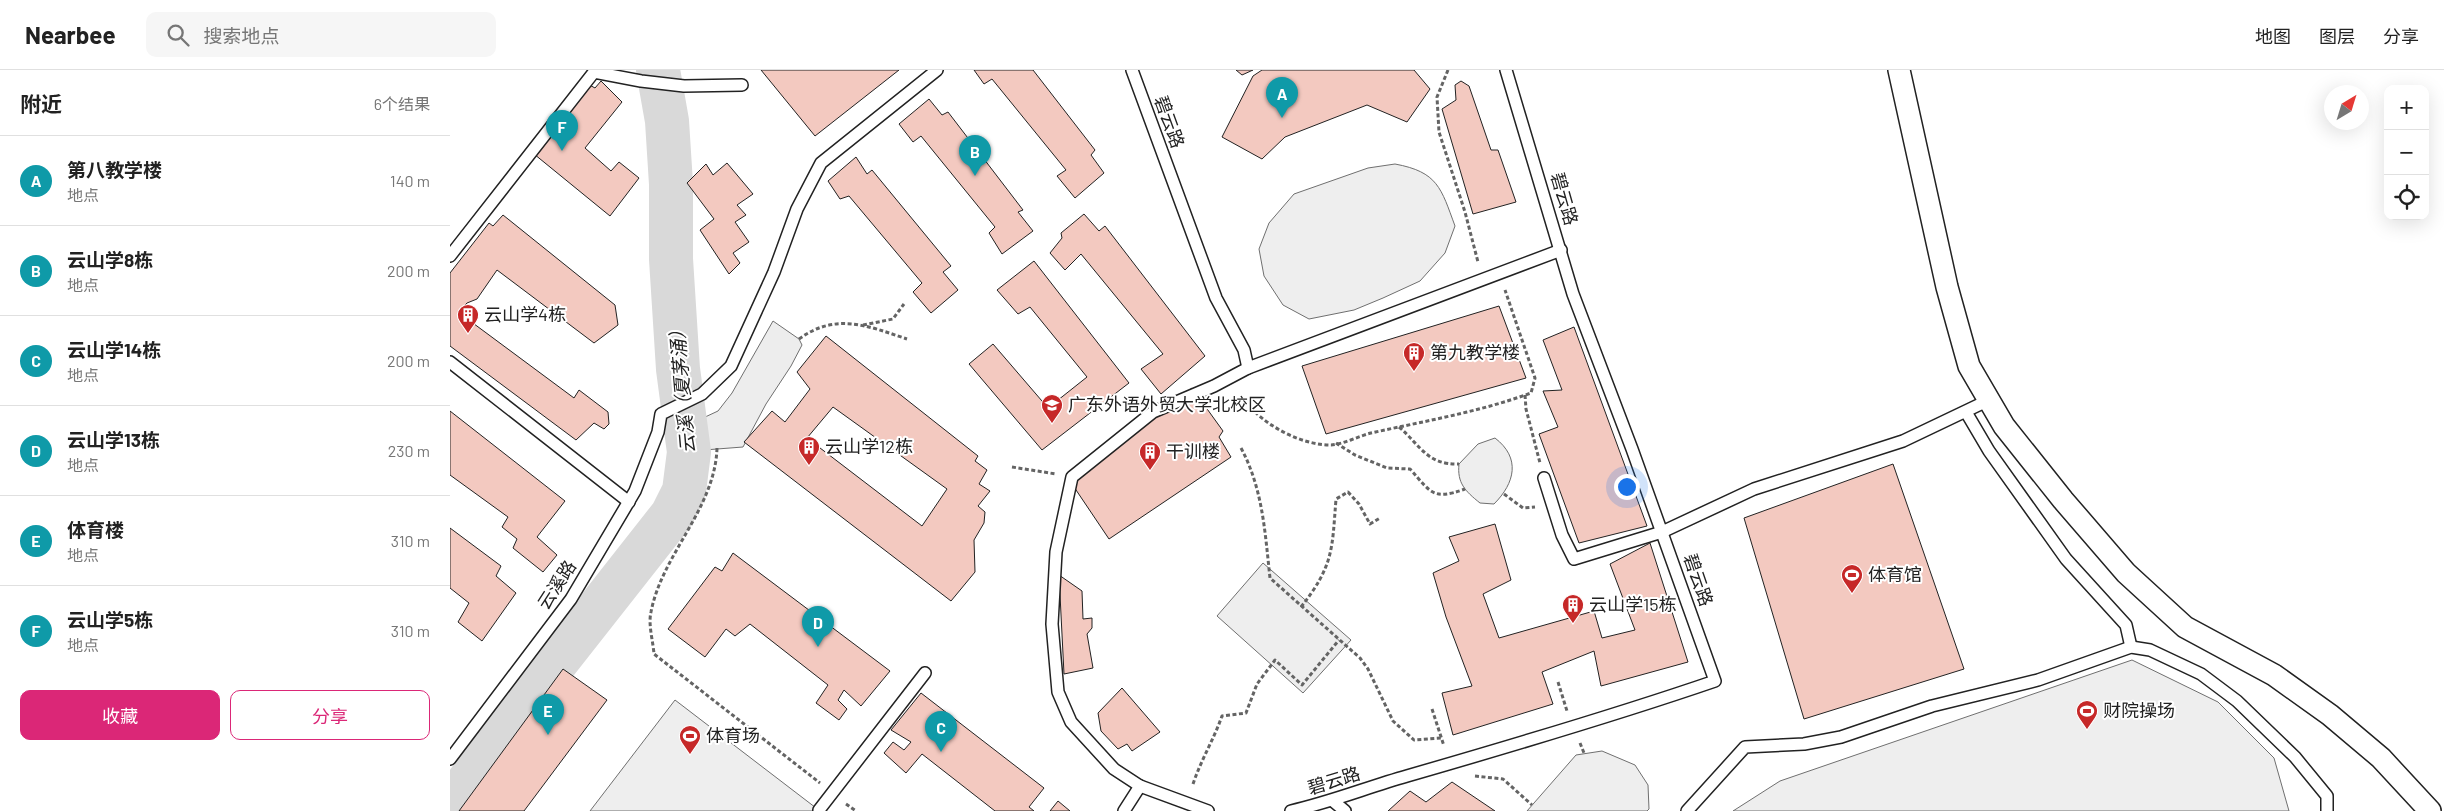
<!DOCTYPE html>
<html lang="zh">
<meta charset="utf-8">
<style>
:root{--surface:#fff;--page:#f6f6f6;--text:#222;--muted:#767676;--line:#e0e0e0;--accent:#db2777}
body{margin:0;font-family:Barlow,"Noto Sans SC",sans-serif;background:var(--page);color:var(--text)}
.controls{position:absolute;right:15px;top:15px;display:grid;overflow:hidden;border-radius:10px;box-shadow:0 5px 20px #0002}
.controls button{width:45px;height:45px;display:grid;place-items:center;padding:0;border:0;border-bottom:1px solid var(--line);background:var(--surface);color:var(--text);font:25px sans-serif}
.compass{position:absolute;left:1874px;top:15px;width:45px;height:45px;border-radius:50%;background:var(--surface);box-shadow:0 5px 20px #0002;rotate:38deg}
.you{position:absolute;left:1176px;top:416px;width:18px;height:18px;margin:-12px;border:4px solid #fff;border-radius:50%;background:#1a73e8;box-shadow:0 0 0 8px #1a73e833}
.badge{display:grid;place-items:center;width:32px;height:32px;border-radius:50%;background:var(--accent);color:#fff;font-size:16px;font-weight:700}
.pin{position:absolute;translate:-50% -41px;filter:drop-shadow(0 1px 2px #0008)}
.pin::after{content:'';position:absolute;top:26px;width:18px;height:15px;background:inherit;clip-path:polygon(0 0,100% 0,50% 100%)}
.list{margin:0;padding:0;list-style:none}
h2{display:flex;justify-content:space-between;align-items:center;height:65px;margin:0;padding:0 20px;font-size:21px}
h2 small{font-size:16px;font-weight:400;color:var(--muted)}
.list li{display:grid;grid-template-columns:32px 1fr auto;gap:15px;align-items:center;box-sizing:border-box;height:90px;padding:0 20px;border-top:1px solid var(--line)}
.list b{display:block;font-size:19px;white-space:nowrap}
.list p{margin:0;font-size:16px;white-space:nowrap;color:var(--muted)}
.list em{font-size:16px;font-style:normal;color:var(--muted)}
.actions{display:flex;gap:10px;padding:15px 20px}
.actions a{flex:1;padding:11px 0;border:1px solid var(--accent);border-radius:10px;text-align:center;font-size:18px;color:var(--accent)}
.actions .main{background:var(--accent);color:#fff}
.icon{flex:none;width:28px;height:28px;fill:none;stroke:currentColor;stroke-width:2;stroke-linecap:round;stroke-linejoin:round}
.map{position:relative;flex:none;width:1994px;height:741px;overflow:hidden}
header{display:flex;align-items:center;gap:30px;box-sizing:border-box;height:70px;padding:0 25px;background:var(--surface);border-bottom:1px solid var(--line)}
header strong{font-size:24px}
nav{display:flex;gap:28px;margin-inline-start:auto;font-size:18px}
.search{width:350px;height:45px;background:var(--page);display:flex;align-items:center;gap:12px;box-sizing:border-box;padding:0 18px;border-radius:10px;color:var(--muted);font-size:19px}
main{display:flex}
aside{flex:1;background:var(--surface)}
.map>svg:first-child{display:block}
</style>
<header>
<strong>Nearbee</strong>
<div class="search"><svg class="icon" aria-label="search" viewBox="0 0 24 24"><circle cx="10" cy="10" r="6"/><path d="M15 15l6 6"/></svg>搜索地点</div>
<nav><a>地图</a><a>图层</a><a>分享</a></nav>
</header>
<main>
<aside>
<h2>附近<small>6个结果</small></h2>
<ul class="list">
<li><span class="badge" style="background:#0f9aa8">A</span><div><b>第八教学楼</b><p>地点</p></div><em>140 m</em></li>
<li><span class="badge" style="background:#0f9aa8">B</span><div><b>云山学8栋</b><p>地点</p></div><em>200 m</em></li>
<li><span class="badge" style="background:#0f9aa8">C</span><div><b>云山学14栋</b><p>地点</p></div><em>200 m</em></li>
<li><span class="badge" style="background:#0f9aa8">D</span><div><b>云山学13栋</b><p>地点</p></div><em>230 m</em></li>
<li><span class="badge" style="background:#0f9aa8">E</span><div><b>体育楼</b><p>地点</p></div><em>310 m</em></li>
<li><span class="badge" style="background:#0f9aa8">F</span><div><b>云山学5栋</b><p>地点</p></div><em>310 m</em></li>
</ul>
<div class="actions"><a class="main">收藏</a><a>分享</a></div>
</aside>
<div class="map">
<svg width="1994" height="741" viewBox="0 0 1994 741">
<rect width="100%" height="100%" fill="#fff"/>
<g fill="#eee" stroke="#6f6f6f">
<path d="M 945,94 C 988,102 991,118 1005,156 L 995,183 L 970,211 L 933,228 L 904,240 L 859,249 L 833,235 L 814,206 L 809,179 L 819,153 L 844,124 L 918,98 Z"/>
<path d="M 1045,368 C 1071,388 1065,413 1044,434 L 1030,433 C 1015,421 1007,413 1009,394 L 1028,374 Z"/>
<polygon points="813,493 901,570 853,623 767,546"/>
<polygon points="1682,590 1768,632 1824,688 1839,741 1283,741 1330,711"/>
<polygon points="225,630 370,741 140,741"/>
<polygon points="1152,681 1185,695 1198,715 1199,739 1197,741 1077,741 1126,685"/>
</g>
<polygon fill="#ededed" stroke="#6f6f6f" points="323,251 349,269 352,275 341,296 316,334 293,377 254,380 253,348 268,341 282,323"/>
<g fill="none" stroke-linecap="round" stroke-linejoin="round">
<polyline stroke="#d9d9d9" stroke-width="44" points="0,737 104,595 222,445 234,421 239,382 228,299 221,189 221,114 217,51 208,0"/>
</g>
<g fill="#f3c9c0" stroke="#222" fill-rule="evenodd">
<polygon points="311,0 449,0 365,66"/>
<polygon points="524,0 583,0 645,80 641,85 654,103 625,128 607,106 616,100 542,9 534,14"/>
<polygon points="786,0 803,0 792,5"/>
<polygon points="812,0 964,0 980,19 957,52 917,35 835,67 812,89 772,67 803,6"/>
<polygon points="151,11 172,32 135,78 161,101 169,92 189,108 160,146 84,84 136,13 145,18"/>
<polygon points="1011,11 1019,16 1041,80 1048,80 1066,132 1023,144 992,39 1006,30 1005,15"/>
<polygon points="479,29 492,45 498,42 573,140 568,142 583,161 552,184 539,163 545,157 471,66 463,72 449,54"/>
<polygon points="406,87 417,104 422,100 501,196 493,202 508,220 481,243 463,222 472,213 399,126 390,129 378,111"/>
<polygon points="277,93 303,124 287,135 296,145 285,152 299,172 283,183 290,193 279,204 250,160 264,149 237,113 256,94 263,105"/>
<polygon points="634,144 649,161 655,156 755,286 711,324 691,299 713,284 631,184 615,200 600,183 612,168 611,163"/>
<polygon points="53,145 165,235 168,255 144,273 47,200 27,229 17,233 8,242 124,328 129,320 158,342 159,354 154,359 144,353 126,370 0,276 0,203 39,153 43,156"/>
<polygon points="584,191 679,313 592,380 519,294 543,274 598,338 637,307 580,237 568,244 547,220"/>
<polygon points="1049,236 1076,308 876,364 852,296"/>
<polygon points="1124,257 1197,456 1129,473 1089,364 1108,357 1093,321 1112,320 1093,270"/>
<path d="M 376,266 L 528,386 L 525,391 L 537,400 L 529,414 L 540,421 L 528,436 L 535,442 L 534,453 L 524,470 L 525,502 L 501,531 L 294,372 L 322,341 L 335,352 L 360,319 L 347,302 ZM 383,337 L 497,419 L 472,456 L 357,368 Z"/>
<polygon points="742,318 773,361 769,367 781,387 659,469 622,414"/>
<polygon points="0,341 115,431 87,467 107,485 93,502 63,478 67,469 52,457 58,447 0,405"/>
<polygon points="1443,394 1514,599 1354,649 1294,448"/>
<polygon points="1045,454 1061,510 1033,524 1049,568 1144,541 1152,568 1185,560 1160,494 1200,473 1238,592 1151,616 1144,581 1092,602 1103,634 1003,665 992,623 1022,616 996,547 983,503 1009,491 999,467"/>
<polygon points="0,458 51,496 46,506 66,523 32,571 8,552 19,533 0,518"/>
<polygon points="283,483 440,601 411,636 394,620 388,630 397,639 389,650 366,633 378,615 300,554 285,566 276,559 255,587 218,559 265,497 272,501"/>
<polygon points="609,505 632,521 633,549 642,548 642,558 637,564 643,598 614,604"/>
<polygon points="113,599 157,630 74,741 9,741"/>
<polygon points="672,618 710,662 682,681 677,674 668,679 651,661 648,643"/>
<polygon points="471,623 594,718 579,737 584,741 545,741 472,684 456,703 434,683 443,672 454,680 461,672 441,660"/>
<polygon points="1002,712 1045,741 938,741 960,721 976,732"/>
<polygon points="608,731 620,741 600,741"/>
</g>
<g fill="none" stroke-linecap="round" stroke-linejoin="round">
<g stroke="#222" stroke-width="14">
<g id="lane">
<polyline points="682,0 766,228 794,280 798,298 764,316 703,342 622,407 606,482 602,554 608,622 621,652 664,699 690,716 758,741"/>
<polyline points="0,186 144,2 191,11 234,16 292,15"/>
<polyline points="0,292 179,432"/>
<polyline points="798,298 1111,180"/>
<polyline points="1516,342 1539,381 1616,489 1676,555 1681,577"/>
<polyline points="1094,408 1112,465 1124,489 1212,462 1304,419 1453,371 1539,330"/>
<polyline points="0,689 121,529 185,421 208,362 211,344 252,324 281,296 324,202 347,139 371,93 487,0"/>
<polyline points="883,731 895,741"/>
<polyline points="369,740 475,603"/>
<polyline points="674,741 690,716"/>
<path d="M 841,741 C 881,732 918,717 957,706 C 1061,676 1163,646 1265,611 L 1182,379 L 1123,224 L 1056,0"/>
<polyline points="1237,741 1295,677 1354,674 1391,667 1482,636 1588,610 1681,577 1700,580 1751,604 1787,631 1845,687 1877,726 1877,741"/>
</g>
</g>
<g stroke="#222" stroke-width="24">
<polyline id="street" points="1449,0 1497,217 1519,296 1554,356 1613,430 1676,503 1735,557 1824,605 1880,645 1931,688 1980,741"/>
</g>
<g stroke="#646464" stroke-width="3" stroke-dasharray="4 2.5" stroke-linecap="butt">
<polyline points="998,0 987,27 989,62 1015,142 1028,192"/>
<polyline points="413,255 443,249 454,234"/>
<path d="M 349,269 C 386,242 418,256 457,269"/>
<polyline points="1075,325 1076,339 1090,393"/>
<path d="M 805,342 C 824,360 854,375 881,375 C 894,374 909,366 921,363 C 975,351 1029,342 1081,323 L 1085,308 L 1055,220"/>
<path d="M 949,357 C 971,376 977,395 1009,394"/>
<path d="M 886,373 L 905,385 L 937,398 L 960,399 C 981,422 982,431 1015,419"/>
<path d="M 267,378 C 265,439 212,484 201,542 C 198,554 203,571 204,584 L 370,713"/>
<path d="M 791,378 C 813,419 815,463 820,508 L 910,588 L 918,599 L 943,651 L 964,670 L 991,668"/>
<polyline points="562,397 606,404"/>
<polyline points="1054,424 1073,438 1085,437"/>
<path d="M 851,537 C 884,495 882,479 886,429 L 898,422 L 909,434 L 920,454 L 930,448"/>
<polyline points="1108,612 1117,641"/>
<polyline points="982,639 994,676"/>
<polyline points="1130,673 1134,683"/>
<polyline points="1025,706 1053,709 1082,735"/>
<path d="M 743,714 C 751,690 764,669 772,646 L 796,643 L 807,614 L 825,590 L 852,615 L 889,570"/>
<polyline points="396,734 406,741"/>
</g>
<use href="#lane" stroke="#fff" stroke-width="11"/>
<use href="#street" stroke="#fff" stroke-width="21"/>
</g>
<defs>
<g id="building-pin" transform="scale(1.125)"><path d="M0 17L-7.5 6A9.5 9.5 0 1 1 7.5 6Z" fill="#c62828" stroke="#fff"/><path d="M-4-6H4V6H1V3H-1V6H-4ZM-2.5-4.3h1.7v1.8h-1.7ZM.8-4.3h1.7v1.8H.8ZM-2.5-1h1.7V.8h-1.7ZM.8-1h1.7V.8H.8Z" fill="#fff"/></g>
<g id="university-pin" transform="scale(1.125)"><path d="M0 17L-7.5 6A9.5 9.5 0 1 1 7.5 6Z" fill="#c62828" stroke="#fff"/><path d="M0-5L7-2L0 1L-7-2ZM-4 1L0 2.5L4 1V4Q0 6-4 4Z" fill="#fff"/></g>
<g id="stadium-pin" transform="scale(1.125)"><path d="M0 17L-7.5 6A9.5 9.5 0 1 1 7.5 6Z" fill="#c62828" stroke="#fff"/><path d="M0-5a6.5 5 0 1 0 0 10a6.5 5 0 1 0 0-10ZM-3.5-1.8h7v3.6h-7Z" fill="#fff"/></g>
</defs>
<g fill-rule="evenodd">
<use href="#building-pin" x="18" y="245"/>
<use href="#building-pin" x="964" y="283"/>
<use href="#university-pin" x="602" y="335"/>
<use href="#building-pin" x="359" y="377"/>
<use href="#building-pin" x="700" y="382"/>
<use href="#stadium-pin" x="1402" y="505"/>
<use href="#building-pin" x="1123" y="535"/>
<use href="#stadium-pin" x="1637" y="641"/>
<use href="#stadium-pin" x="240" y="666"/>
</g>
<g text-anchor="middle" stroke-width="4" stroke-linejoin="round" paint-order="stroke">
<g font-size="18" fill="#222" stroke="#fff">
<text transform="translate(719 52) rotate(70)" y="6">碧云路</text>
<text transform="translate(1114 129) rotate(74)" y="6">碧云路</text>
<text transform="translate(1248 510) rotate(71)" y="6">碧云路</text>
<text transform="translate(107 515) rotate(-57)" y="6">云溪路</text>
<text transform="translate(884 711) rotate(-17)" y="6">碧云路</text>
</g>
<g font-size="18" fill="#222" stroke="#fff" text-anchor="start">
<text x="34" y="251">云山学4栋</text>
<text x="980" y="289">第九教学楼</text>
<text x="618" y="341">广东外语外贸大学北校区</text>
<text x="375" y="383">云山学12栋</text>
<text x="716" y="388">干训楼</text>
<text x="1418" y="511">体育馆</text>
<text x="1139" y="541">云山学15栋</text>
<text x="1653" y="647">财院操场</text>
<text x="256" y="672">体育场</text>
</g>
<g font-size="19" font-style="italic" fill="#222" stroke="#fff">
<text transform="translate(232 317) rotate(-95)" y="7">云溪（夏茅涌）</text>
</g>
</g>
</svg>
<div class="controls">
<button>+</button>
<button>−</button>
<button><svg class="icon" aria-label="locate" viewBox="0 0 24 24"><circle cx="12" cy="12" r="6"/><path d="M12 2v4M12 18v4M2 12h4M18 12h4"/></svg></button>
</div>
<svg class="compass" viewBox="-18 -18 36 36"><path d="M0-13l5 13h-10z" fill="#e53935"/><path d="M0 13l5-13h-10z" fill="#767676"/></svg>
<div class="you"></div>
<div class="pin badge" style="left:832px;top:48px;background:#0f9aa8">A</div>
<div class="pin badge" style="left:525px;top:106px;background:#0f9aa8">B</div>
<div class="pin badge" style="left:491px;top:682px;background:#0f9aa8">C</div>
<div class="pin badge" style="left:368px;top:577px;background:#0f9aa8">D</div>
<div class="pin badge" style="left:98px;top:665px;background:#0f9aa8">E</div>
<div class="pin badge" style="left:112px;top:81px;background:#0f9aa8">F</div>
</div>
</main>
